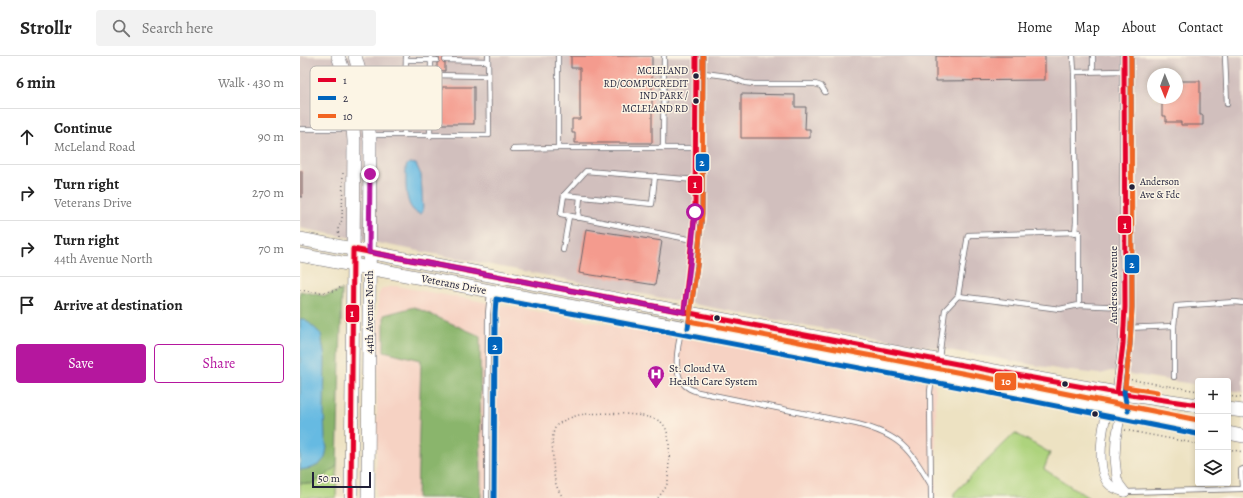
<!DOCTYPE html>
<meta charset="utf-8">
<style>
:root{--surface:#fff;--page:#f2f2f2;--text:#222;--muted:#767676;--line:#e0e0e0;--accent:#b5179e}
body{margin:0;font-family:Alegreya,serif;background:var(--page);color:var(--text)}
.controls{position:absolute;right:12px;bottom:12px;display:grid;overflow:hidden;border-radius:4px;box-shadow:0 2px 6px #0003}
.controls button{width:36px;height:36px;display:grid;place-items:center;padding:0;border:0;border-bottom:1px solid var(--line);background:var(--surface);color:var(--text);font:20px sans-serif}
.compass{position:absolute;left:847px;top:12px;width:36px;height:36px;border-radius:50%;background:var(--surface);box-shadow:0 2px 6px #0003;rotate:179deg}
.scale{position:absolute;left:12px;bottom:10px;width:59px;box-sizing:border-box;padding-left:4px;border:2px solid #22223b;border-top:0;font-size:11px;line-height:14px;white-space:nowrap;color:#22223b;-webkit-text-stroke:3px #fcf5e5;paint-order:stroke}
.stop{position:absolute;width:12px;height:12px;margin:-9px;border:3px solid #b5179e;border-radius:50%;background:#fff}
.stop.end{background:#b5179e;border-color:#fff;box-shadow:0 1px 4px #0008}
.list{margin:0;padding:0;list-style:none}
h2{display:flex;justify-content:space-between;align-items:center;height:52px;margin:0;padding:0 16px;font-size:17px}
h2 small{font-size:13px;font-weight:400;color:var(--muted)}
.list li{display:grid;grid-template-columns:26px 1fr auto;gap:12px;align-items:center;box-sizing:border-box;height:56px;padding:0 16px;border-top:1px solid var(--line)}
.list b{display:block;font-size:15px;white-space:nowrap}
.list p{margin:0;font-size:13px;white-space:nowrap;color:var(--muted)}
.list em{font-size:13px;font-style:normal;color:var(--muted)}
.actions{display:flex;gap:8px;padding:12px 16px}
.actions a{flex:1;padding:9px 0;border:1px solid var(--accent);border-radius:4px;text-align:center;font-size:14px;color:var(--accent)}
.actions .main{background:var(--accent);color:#fff}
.icon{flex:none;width:22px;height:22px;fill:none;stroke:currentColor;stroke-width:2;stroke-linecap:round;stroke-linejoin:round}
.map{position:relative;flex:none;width:943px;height:442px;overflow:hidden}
header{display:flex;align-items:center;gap:24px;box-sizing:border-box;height:56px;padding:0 20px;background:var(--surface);border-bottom:1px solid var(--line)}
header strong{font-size:19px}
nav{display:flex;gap:22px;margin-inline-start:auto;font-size:14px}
.search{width:280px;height:36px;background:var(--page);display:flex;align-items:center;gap:10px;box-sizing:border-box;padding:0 14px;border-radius:4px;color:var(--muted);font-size:15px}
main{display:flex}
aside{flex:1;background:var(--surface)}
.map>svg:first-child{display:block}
</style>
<header>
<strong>Strollr</strong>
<div class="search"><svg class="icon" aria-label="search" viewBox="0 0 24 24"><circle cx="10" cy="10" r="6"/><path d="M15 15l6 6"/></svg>Search here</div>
<nav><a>Home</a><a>Map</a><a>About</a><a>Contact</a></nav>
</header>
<main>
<aside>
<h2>6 min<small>Walk · 430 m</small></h2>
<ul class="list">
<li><svg class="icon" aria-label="ahead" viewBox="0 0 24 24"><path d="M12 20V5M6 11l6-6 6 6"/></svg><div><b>Continue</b><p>McLeland Road</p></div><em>90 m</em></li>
<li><svg class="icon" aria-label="right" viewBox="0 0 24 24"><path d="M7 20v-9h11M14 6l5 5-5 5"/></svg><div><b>Turn right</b><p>Veterans Drive</p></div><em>270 m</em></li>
<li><svg class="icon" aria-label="right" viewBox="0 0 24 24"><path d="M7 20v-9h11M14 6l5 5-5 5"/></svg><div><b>Turn right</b><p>44th Avenue North</p></div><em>70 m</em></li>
<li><svg class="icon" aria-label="arrive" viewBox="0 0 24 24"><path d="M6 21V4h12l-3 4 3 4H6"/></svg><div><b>Arrive at destination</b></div></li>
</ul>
<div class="actions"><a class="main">Save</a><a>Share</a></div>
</aside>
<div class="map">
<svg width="943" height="442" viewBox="0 0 943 442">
<rect width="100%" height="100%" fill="#fcf5e5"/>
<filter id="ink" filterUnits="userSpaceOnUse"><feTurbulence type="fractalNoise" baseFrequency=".025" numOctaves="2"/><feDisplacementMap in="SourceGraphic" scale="8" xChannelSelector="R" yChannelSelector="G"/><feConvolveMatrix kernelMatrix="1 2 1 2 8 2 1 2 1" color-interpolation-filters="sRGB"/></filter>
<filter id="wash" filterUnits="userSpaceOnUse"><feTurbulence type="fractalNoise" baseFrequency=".012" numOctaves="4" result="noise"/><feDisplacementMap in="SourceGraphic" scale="16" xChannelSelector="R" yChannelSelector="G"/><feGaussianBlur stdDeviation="0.9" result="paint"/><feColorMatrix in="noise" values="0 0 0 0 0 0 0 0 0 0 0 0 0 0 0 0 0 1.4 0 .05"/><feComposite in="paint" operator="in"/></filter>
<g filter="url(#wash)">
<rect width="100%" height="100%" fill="#ede2c2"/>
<polygon fill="#f6d2c3" points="95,230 614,323 635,328 636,338 636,442 76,442 78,240 81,234 84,232"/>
<path fill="#d1bfbd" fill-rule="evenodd" d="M 0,0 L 943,0 L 943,336 L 928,334 L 928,325 L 898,325 L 898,329 L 812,315 L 800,318 L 763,314 L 492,267 L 0,172 ZM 853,18 L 877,18 L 877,42 L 853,42 Z"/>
<g fill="#add37d" stroke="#687a5c">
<polygon points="715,377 750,397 744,413 789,442 654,442 654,437"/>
<polygon points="37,410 36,442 0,442 0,427 11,428 24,421"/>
</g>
<g fill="#8ab56c" stroke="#566c54">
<polygon points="42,234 37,410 24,421 11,428 0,427 0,235 25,240"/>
<polygon points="114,251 180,280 181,442 117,442 121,304 84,295 84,259"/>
</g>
<g fill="#66bae2" stroke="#446e8e">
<path d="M 109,107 L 116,108 L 121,119 L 123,155 L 121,158 C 104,155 106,128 106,115 L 106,110 Z"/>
<polygon points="0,263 5,263 21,278 25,303 24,355 25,383 27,392 25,402 20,408 12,412 0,414"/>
</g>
<g id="blocks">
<g fill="#f49b8e">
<polygon points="137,0 145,0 145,15 137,14"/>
<polygon points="271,0 352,0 352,87 275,87 275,77 272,77 272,63 280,63 280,12 271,12"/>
<polygon points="636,0 745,0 745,24 636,25"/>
<polygon points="877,25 900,25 900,59 903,59 903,69 881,69 881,66 866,66 866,60 862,60 862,42 877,42"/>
<rect x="142" y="31" width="32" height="37"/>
<polygon points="441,38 495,39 495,51 506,51 505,73 510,73 510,82 441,82"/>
<rect x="0" y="115" width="2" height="26"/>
<polygon points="286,173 362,185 355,229 279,217"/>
</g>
</g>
</g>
<g filter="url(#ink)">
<use href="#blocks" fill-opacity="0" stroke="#69656a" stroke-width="1"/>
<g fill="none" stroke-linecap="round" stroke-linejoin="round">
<g stroke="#69656a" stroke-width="6">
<g id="lane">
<polyline points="131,0 131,4 137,4"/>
<polyline points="773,0 774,16 824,15"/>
<polyline points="793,0 793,15"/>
<polyline points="925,0 927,48"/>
<polyline points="106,4 131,4 130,80"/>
<polyline points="145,4 188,5"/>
<polyline points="396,16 427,20 445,27 454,28 515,28 521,30 525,36"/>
<polyline points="774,16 776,166 775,177"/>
<polyline points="131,19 188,20"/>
<polyline points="122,37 131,36"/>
<polyline points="122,46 131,46"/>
<polyline points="122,54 131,54"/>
<polyline points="122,63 131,63"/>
<polyline points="0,73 51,73"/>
<polyline points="70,79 189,79 188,0"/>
<polyline points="104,79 106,0"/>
<polyline points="258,92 396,92"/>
<polyline points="363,92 364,0"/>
<polyline points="213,93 258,92 258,0"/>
<polyline points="264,139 352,148 355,120"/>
<polyline points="278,162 280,141"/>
<polyline points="393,184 261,158 264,139 286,115 396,124"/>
<polyline points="263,194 269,160"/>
<polyline points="658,240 760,253 779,249"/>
<polyline points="384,254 390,209 395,156 396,0"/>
<polyline points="825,272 874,270 876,250 935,246 943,247"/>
<path d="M 381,273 C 379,288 372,312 382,326 C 386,332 392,334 398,336 L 557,368 C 600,379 609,392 631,429"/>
<polyline points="639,303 645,254 658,240 668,179 779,176 779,249 825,251"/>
<polyline points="874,321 874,270"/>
<polyline points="942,432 941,414 943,413"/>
<polyline points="825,436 943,433"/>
<polyline points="187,442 188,258 190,237"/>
<polyline points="631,442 630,336 632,320"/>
</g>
</g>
<g stroke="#69656a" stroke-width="10">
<g id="street">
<polyline points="824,0 825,251 823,288 817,337 821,356 816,383 815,402 817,422 819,428 825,436"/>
<path d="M 817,337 C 814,342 809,348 808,354 C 802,371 796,413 808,427 C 813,433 819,434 825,436"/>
</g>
</g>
<g stroke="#69656a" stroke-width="14">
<g id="secondary">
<path d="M 38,0 C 49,27 52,56 54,85 L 51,442"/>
<polyline points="55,0 65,36 70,85 68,442"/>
<polyline points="0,183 689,314 817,337 898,349"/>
<polyline points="0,199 687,329 898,371"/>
<polyline points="928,353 943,355"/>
<polyline points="928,377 943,380"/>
</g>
</g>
<g stroke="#69656a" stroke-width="1.5" stroke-dasharray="1 3" stroke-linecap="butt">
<polyline points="39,181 38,173 42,164 43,115"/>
<path d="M 0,234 C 14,236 30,239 43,230"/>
<polyline points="827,323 898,335"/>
<polyline points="928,340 943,342"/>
<polyline points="825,374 898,388"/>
<polyline points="928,393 943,396"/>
<path d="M 264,442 C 254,431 254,420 253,405 C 253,395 250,377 257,369 C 263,364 272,361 279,359 C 294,356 354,356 363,368 C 373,380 368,410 368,425 L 366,431 L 358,442"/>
</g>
<use href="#lane" stroke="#fff" stroke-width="4.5"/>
<use href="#street" stroke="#fff" stroke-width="9"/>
<use href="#secondary" stroke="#fff" stroke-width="13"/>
<g stroke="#fcf5e5" stroke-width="8">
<g id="bus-1">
<polyline points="384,256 395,156 396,0"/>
<polyline points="817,337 823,288 825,251 824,0"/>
<polyline points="51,442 53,193 689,314 817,337 898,349"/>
</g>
</g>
<g stroke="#fcf5e5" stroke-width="8">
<g id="bus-2">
<polyline points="388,272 397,210 402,157 403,0"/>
<polyline points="828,355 824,337 830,289 832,251 831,0"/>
<polyline points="194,442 195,258 196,243 686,336 897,378"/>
</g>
</g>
<g stroke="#fcf5e5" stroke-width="8">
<g id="bus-3">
<polyline points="403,0 402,157 397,210 389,265 688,322 898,364"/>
<polyline points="831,0 832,251 830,289 825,331 857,336"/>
</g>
</g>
<use href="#bus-1" stroke="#e4002b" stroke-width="5"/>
<use href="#bus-2" stroke="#0065bd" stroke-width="5"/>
<use href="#bus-3" stroke="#f26522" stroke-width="5"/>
</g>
</g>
<g fill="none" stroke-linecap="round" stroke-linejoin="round" filter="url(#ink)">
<polyline stroke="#b5179e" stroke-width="5" points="70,118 69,196 384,256 390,209 395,156"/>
</g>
<defs>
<g id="hospital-pin" transform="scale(0.9)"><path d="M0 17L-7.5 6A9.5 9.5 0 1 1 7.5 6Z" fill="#b5179e" stroke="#fcf5e5"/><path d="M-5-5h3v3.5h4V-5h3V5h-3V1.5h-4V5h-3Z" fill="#fff"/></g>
</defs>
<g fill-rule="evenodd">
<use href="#hospital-pin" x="356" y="318"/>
</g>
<g fill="#22223b" stroke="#fcf5e5" stroke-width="1.5">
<circle cx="396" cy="20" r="3.5"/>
<circle cx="396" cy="45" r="3.5"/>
<circle cx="832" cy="131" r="3.5"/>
<circle cx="417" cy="262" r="3.5"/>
<circle cx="765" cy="328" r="3.5"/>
<circle cx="795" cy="358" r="3.5"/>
</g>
<g text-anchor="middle" stroke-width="3" stroke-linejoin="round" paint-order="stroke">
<g font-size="10" fill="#22223b" stroke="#fcf5e5" text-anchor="end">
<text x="388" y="18">MCLELAND<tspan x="388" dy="13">RD/COMPUCREDIT</tspan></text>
<text x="388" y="43">IND PARK /<tspan x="388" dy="13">MCLELAND RD</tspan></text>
<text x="840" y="129" text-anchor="start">Anderson<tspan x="840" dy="13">Ave &amp; Fdc</tspan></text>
</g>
<g font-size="11" fill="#22223b" stroke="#fcf5e5">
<text transform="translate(154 228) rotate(11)" y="4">Veterans Drive</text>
<text transform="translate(813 229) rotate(-90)" y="4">Anderson Avenue</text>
<text transform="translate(69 256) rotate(-90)" y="4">44th Avenue North</text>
</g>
<g font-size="11" fill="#22223b" stroke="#fcf5e5" text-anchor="start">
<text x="369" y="316">St. Cloud VA<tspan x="369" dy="13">Health Care System</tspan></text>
</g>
</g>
<rect x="10" y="10" width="132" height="64" rx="6" fill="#fcf5e5" stroke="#bbb6b2" stroke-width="1"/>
<rect x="18" y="22" width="18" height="4" fill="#e4002b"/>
<rect x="18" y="40" width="18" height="4" fill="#0065bd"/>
<rect x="18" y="58" width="18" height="4" fill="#f26522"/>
<g font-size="11" fill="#22223b">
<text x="43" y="28">1</text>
<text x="43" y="46">2</text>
<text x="43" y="64">10</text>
</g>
<g stroke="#fcf5e5" stroke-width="1.5">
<rect x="395" y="97" width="15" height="19" rx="4" fill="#0065bd"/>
<rect x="387" y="119" width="16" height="19" rx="4" fill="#e4002b"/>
<rect x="817" y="159" width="15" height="19" rx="4" fill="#e4002b"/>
<rect x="824" y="198" width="16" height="20" rx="4" fill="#0065bd"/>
<rect x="45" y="248" width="15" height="19" rx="4" fill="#e4002b"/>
<rect x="187" y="280" width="16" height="19" rx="4" fill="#0065bd"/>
<rect x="694" y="316" width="23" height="19" rx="4" fill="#f26522"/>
</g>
<g font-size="11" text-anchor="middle" font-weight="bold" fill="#fff">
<text x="402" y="110">2</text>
<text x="395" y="132">1</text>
<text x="825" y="173">1</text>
<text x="832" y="212">2</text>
<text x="52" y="261">1</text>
<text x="195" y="294">2</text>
<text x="706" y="329">10</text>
</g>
</svg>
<div class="controls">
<button>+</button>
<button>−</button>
<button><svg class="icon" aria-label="layers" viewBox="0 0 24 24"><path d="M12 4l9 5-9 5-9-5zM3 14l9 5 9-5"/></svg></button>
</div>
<svg class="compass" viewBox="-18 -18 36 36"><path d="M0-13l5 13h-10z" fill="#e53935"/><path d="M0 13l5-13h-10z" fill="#767676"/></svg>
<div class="scale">50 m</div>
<div class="stop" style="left:395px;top:156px"></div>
<div class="stop end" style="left:70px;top:118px"></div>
</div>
</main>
